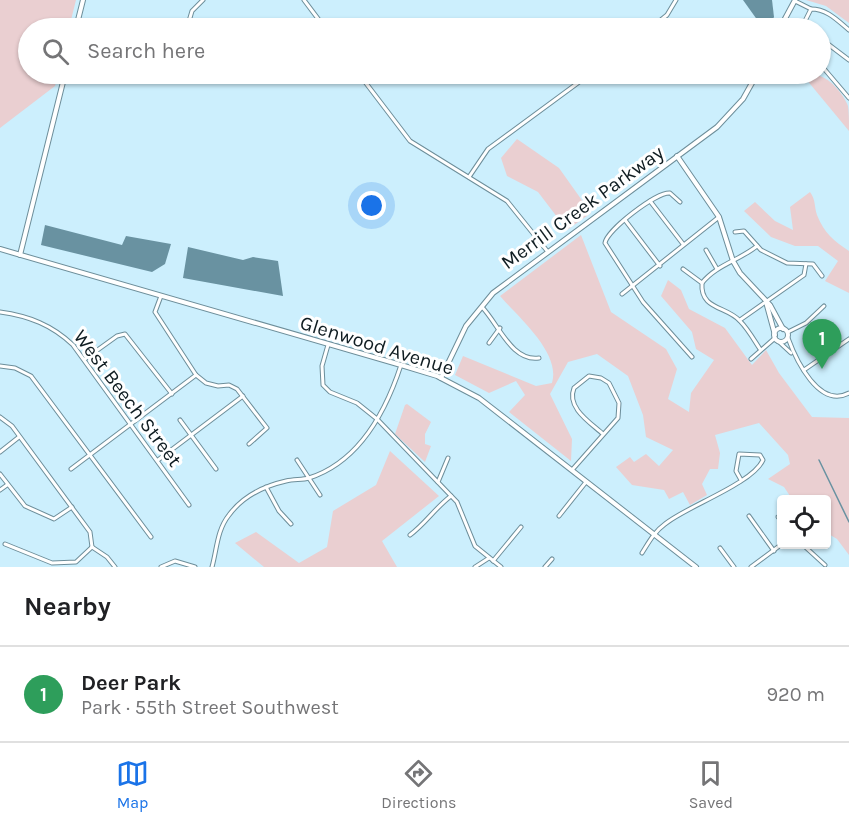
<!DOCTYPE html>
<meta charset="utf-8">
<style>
:root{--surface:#fff;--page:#f2f2f2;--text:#202124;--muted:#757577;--line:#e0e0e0;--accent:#1a73e8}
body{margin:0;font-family:Karla,sans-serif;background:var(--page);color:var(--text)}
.controls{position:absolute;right:18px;bottom:18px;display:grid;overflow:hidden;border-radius:6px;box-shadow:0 2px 4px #0004}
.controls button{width:54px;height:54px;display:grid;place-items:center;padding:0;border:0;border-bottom:2px solid var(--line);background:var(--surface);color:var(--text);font:30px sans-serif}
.you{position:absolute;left:372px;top:206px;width:21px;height:21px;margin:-15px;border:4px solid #fff;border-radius:50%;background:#1a73e8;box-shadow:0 0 0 9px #1a73e833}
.badge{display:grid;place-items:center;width:39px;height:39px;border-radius:50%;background:var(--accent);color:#fff;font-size:20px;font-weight:700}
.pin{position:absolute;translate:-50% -50px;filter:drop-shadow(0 2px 3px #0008)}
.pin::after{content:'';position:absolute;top:32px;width:21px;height:18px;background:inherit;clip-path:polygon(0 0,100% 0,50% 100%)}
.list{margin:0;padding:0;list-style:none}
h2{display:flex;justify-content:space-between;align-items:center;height:78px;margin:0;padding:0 24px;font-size:26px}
h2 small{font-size:20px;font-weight:400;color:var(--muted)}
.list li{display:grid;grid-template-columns:39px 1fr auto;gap:18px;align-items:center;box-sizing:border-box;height:96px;padding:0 24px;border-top:2px solid var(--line)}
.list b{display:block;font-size:22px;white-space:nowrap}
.list p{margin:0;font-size:20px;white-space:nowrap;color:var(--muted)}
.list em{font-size:20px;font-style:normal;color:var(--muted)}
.icon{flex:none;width:33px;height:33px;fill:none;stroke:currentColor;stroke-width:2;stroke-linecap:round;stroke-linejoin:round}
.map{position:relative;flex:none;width:849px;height:567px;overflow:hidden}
.search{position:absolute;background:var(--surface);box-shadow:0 2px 4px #0004;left:18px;right:18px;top:18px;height:66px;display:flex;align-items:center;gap:15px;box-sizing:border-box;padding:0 21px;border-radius:33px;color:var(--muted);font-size:22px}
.sheet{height:174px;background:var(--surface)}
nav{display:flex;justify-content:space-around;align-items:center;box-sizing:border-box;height:84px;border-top:2px solid var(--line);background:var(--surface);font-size:16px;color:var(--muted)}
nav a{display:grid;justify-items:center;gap:3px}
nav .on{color:var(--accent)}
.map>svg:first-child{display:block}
</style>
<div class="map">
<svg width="849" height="567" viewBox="0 0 849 567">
<rect width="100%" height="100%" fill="#cceffd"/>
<g fill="#eacfd1">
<polygon points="0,0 76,0 69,28 28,28 28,74 58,74 55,86 0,128"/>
<polygon points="806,0 849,0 849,23 826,6"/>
<path d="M 809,74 C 826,73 842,91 848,106 C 849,113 849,123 849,131 L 806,79 Z"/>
<polygon points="517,139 559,168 591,213 567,230 538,192 507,176 501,158"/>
<path d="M 810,192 C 816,200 814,206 817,215 C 824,233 834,241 849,251 L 849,293 L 825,281 L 838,261 L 818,246 L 795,246 L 771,237 L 744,211 L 755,202 L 775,221 L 793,230 L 790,207 Z"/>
<path d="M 581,235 L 611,312 L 666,349 L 677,369 L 668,399 L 689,412 L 691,393 L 714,360 L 696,349 L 692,332 L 661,296 L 668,280 L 681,290 L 689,309 L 725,328 L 752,365 L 766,350 L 779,373 L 812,417 L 849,418 L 849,555 L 837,539 L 827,533 L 826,500 L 792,499 L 784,487 L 768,479 L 790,464 L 788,455 L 759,423 L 715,435 L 720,453 L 718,469 L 710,469 L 702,484 L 707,495 L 690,505 L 683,492 L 669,499 L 664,490 L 632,485 L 616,467 L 630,457 L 634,462 L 646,454 L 659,466 L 673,450 L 646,437 L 643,415 L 628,376 L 597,354 L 568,362 L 550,394 L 572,439 L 571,461 L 509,412 L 525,395 L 516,381 L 489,393 L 455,375 L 463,356 L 536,386 L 552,383 C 561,353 519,318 500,296 Z"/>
<polygon points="407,404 431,422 425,434 425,444 431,446 425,462 395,434 405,405"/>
<polygon points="390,451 439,496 382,541 397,567 264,567 235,543 256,532 299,563 327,547 333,511 376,485"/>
</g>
<g fill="#6992a1">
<polygon points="743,0 772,0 774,17 768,28 763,28"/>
<polygon points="45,225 122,245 126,236 171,244 165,264 152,272 41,245"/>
<polygon points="188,247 243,260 253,257 278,261 283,296 183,278"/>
</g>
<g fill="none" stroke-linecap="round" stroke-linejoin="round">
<polyline stroke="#6992a1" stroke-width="1.5" points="819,460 849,522"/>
<g stroke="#6d8e9a" stroke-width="5">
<g id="minor">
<polyline points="304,0 325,28"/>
<polyline points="795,1 811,9"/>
<polyline points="187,28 192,11 203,0"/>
<polyline points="651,28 667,15 676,0"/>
<path d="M 794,28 L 803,25 L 811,9 C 827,9 837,20 849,30"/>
<polyline points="820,38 849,60"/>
<polyline points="820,64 849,98"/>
<polyline points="359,74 410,141 507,201 548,252"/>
<polyline points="469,177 488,149 590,74"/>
<polyline points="650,201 683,244"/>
<path d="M 680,202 L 670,193 C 656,192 607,230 605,243 L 643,302 L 692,357"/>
<polyline points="625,220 660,266"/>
<polyline points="735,232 744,231 761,250 787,263 813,264 822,276"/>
<polyline points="706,250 717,269"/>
<path d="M 683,269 L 702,283 C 700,310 727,306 740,321 C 748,329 754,340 760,349"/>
<path d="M 702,283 C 716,265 740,260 757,246"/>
<polyline points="622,294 719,217"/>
<polyline points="161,296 155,312 196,375 206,383 218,386 229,385 237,389 267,428 249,444"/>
<path d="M 482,307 C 499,325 512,362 539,358"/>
<path d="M 0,312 C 29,316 52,325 73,345 L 189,505"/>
<polyline points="740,320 804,275 806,264"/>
<polyline points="788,332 806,323 824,306"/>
<path d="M 788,338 C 796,360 819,409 849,393"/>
<polyline points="778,341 791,353"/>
<polyline points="489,343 500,328"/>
<polyline points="328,345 322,366 323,385 330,392 357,403 377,419 457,502 475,546 501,567"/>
<polyline points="85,359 117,336 125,334 172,394"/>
<polyline points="751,359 775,338"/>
<polyline points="0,366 15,368 31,376 151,537"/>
<polyline points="804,370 849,339"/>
<polyline points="0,417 12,426 90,532 92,547"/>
<polyline points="180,420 216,469"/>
<polyline points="0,452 19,437"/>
<polyline points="158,460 243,396"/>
<polyline points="297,460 320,495"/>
<polyline points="71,469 196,375"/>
<path d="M 572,470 L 618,418 L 619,403 L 609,383 L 601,378 L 589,376 L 574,388 C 566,408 591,423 603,434"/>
<polyline points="0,474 25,506 54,519 72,507"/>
<polyline points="438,482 448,458"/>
<polyline points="266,487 279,511 291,524"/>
<polyline points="0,490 7,485"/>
<polyline points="559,516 586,482"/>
<polyline points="749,516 774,551"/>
<polyline points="778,517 782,521"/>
<path d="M 410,535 C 426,523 435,508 451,496"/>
<polyline points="5,544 52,563 76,562 92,547"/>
<polyline points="802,544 825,565"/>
<polyline points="92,547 107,557 115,567"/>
<polyline points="720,548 734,567"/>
<path d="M 642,553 C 649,542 654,532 665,524 C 687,506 752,484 763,460 L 760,455 L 739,454 L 736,471 L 741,480"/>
<polyline points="493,561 521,527"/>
<polyline points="161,567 175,561 195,567"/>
<path d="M 212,567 C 217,549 217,530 229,515 C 243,496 264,486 286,481 C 294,479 302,480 309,478 C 359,462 386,411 401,365"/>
<polyline points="475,567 489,558"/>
<polyline points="545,567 552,559"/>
<polyline points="751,567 782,544"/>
</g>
</g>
<g stroke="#6d8e9a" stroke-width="6">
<g id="tertiary">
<polyline points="76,28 83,0"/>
<polyline points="780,28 795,0"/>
<polyline points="677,156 719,217 733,261 740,273 770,305 783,329"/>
<polyline points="0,249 401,365 437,376 479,398 696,567"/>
<polyline points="20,255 65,74"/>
<polyline points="766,302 775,335"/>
<circle cx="781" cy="335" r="7"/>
<polyline points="441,378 466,326 493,293 717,127 743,99 757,74"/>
</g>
</g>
<use href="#minor" stroke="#fff" stroke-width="3"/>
<use href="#tertiary" stroke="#fff" stroke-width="4"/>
</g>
<g text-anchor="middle" stroke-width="6" stroke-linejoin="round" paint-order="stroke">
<g font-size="20" fill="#0f1c21" stroke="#fff">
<text transform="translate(582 207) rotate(-36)" y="7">Merrill Creek Parkway</text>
<text transform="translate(377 345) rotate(17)" y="7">Glenwood Avenue</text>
<text transform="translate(128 398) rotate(53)" y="7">West Beech Street</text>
</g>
</g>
</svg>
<div class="controls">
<button><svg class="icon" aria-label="locate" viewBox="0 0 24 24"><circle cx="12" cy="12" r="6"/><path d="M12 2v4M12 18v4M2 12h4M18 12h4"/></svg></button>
</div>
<div class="you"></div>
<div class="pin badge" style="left:822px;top:369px;background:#2e9e5b">1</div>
<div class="search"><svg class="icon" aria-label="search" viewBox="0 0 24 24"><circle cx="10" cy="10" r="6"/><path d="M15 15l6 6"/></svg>Search here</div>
</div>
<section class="sheet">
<h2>Nearby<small></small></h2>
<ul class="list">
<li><span class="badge" style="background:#2e9e5b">1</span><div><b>Deer Park</b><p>Park · 55th Street Southwest</p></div><em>920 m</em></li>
</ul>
</section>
<nav>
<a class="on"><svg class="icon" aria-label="map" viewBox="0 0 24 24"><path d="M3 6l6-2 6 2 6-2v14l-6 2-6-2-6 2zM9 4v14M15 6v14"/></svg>Map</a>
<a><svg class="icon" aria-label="directions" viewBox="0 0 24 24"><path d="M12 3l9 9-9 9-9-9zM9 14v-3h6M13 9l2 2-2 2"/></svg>Directions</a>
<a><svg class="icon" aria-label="saved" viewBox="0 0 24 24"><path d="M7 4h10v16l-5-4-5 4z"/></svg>Saved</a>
</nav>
